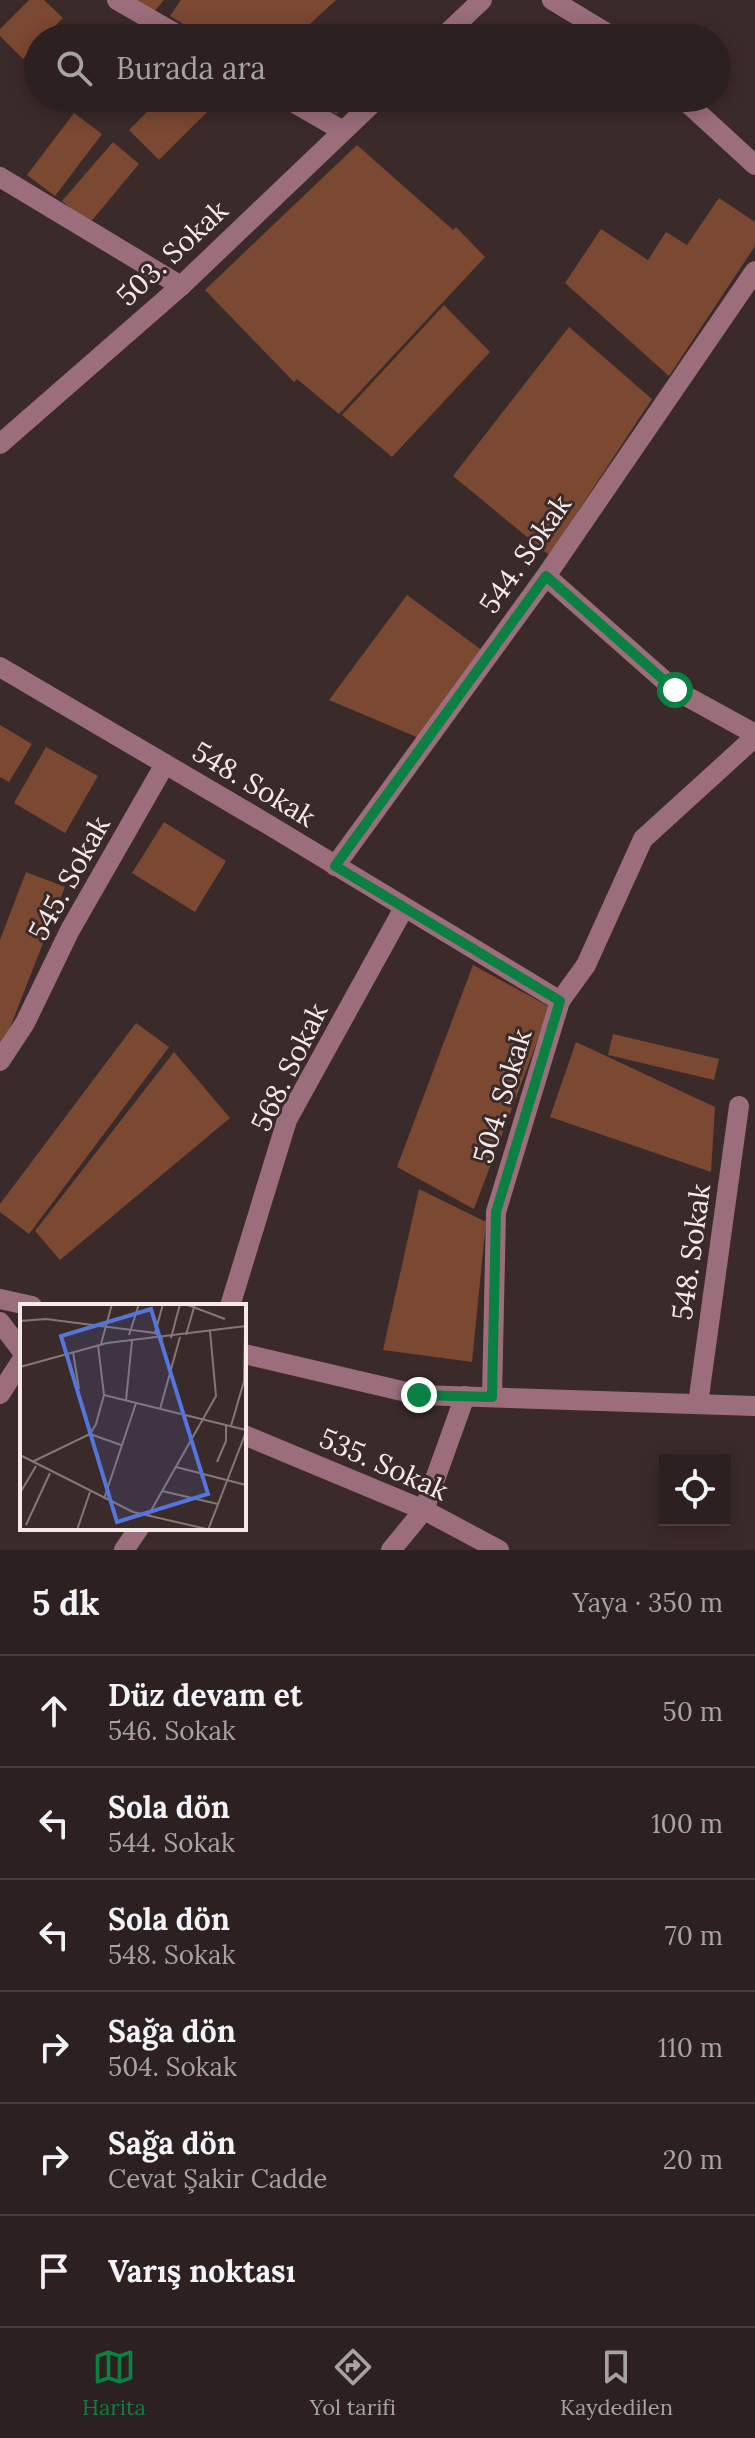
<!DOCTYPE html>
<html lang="tr">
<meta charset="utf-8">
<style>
:root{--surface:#2c2020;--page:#382d2d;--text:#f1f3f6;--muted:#a6a3a5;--line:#483e3e;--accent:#0b8043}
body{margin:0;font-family:Lora,serif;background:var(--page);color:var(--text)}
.controls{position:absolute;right:24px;bottom:24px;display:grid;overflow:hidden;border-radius:0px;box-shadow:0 4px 20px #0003}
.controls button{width:72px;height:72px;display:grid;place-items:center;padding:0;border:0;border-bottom:2px solid var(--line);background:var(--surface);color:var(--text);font:40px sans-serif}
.stop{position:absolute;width:24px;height:24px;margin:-18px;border:6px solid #0b8043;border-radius:50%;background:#fff}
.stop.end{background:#0b8043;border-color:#fff;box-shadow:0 2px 8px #0008}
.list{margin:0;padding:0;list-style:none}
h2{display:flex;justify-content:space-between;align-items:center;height:104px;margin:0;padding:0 32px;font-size:34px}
h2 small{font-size:26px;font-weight:400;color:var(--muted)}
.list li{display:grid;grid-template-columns:52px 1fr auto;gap:24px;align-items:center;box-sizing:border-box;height:112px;padding:0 32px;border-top:2px solid var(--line)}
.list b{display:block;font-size:30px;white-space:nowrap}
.list p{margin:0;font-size:26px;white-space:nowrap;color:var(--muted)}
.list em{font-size:26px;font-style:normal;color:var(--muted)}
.icon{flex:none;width:44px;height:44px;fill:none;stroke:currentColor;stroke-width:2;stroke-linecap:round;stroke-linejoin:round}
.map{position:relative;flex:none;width:755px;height:1550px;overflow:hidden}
.search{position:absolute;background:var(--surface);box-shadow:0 4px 20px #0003;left:24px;right:24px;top:24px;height:88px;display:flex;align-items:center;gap:20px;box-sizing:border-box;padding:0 28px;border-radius:44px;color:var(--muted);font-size:30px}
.sheet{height:776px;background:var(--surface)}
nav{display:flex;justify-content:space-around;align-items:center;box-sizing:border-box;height:112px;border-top:2px solid var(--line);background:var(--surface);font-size:22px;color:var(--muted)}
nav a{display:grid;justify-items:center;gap:4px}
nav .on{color:var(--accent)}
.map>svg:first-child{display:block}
</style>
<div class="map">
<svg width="755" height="1550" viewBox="0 0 755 1550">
<rect width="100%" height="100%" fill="#3b2a2a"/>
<g fill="#7b4831">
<polygon points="29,0 44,0 63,18 43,38 38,38 38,43 23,59 0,36 0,29"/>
<polygon points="137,0 164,0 153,13"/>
<polygon points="181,0 336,0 299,34 306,38 207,38 170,16"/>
<polygon points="161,98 201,98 211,108 159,160 129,130"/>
<polygon points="309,98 354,98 336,114"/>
<polygon points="74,113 102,134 55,196 27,175"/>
<polygon points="113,142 139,164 89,224 62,201"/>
<polygon points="357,145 453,230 456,227 485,257 339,414 297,379 294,382 205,290"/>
<polygon points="719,198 755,222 755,246 669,376 565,283 601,229 648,260 666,232 687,245"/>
<polygon points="444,305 490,352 392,457 342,415"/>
<polygon points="569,327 652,399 549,555 453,476"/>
<polygon points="407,595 483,651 419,738 329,700"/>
<polygon points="0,725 32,744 9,782 0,777"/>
<polygon points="46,747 98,776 65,833 14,803"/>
<polygon points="164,822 226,861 195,912 132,873"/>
<polygon points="26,872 65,887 2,1048 0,1047 0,940"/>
<polygon points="473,965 550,1007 474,1209 397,1167"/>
<polygon points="136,1023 169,1047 29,1234 0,1212 0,1204"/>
<polygon points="613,1034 719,1059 714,1080 608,1055"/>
<polygon points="576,1042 715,1107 711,1172 550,1117"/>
<polygon points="174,1052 230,1118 60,1260 35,1231"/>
<polygon points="419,1189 486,1222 472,1362 383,1350"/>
</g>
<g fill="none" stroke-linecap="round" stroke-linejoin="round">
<g stroke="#9c6e7c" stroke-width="20">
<polyline points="117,0 183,38"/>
<polyline points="552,0 615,38"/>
<polyline points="442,38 482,0"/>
<polyline points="286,98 343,131"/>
<polyline points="682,98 755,165"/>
<polyline points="0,177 181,286"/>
<polyline points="0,444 181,286 378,98"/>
<polyline points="546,576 675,690 755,734"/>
<polyline points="0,667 269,825 560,1001"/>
<polyline points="335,866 546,576 755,271"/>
<polyline points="0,1061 25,1023 70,930 165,764"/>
<polyline points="0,1299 32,1306"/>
<polyline points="230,1306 287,1120 404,908"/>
<polyline points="0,1322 22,1351"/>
<polyline points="244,1354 419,1395 755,1406"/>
<polyline points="0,1394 22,1360"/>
<polyline points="492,1397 496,1212 560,1001 586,965 643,839 755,737"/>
<polyline points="698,1404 739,1106"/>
<polyline points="244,1435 424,1510 499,1550"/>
<polyline points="124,1550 139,1528"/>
<polyline points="391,1550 424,1510 465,1396"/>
</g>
</g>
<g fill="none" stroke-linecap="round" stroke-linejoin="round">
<polyline stroke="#0b8043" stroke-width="10" points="419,1395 492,1397 496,1212 560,1001 335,866 546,576 675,690"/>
</g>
<g text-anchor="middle" stroke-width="6" stroke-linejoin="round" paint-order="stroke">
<g font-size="28" fill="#f6eae9" stroke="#3b2a2a">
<text transform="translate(172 253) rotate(-43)" y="10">503. Sokak</text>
<text transform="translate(525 554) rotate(-55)" y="10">544. Sokak</text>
<text transform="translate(254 784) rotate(31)" y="10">548. Sokak</text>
<text transform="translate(69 878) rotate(-61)" y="10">545. Sokak</text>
<text transform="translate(289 1067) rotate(-64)" y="10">568. Sokak</text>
<text transform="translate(502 1096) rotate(-73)" y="10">504. Sokak</text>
<text transform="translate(691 1252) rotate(-82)" y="10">548. Sokak</text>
<text transform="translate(384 1464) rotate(24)" y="10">535. Sokak</text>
</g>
</g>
<g transform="translate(20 1304)">
<rect width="226" height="226" fill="#3b2a2a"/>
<path fill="none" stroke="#867776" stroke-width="2" d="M 165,0 L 205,15M 0,17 L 26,15 L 135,29 L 143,35M 135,29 L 143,0M 109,31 L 119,0M 166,31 L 175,0M 151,34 L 160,0M 81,40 L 92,0M 53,48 L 59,85M 0,63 L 87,39 L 226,22M 84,91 L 226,126M 106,96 L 112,37M 140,105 L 160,33M 211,122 L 224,77 L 225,22M 70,130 L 101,141M 0,151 L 113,208 L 191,226M 12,158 L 70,130 L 76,120 L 84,91 L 78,41M 197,158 L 206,137 L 206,121M 156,163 L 226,181M 142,187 L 198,200M 0,189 L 16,162M 84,195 L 116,99M 128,212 L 196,92 L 190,27M 6,221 L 30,169M 57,226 L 70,188M 188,226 L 226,128"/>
<path fill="#5375dc" fill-opacity="0.15" stroke="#5375dc" stroke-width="4" d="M 131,5 L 188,190 L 97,218 L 41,32 Z"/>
<rect width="226" height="226" fill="none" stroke="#f6eae9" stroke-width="4"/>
</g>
</svg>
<div class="controls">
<button><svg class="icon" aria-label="locate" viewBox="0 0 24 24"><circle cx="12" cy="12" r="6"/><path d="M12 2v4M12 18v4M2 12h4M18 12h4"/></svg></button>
</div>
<div class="stop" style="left:675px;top:690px"></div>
<div class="stop end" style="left:419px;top:1395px"></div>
<div class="search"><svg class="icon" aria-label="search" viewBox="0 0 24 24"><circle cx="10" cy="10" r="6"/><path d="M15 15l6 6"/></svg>Burada ara</div>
</div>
<section class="sheet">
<h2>5 dk<small>Yaya · 350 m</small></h2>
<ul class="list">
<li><svg class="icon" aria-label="ahead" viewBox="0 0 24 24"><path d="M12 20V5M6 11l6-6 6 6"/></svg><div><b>Düz devam et</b><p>546. Sokak</p></div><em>50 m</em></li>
<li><svg class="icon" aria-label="left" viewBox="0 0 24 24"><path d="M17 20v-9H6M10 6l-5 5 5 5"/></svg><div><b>Sola dön</b><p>544. Sokak</p></div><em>100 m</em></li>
<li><svg class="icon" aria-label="left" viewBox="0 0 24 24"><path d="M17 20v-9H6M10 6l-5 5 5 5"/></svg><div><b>Sola dön</b><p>548. Sokak</p></div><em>70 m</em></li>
<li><svg class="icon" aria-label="right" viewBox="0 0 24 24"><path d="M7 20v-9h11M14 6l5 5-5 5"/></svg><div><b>Sağa dön</b><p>504. Sokak</p></div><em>110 m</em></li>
<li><svg class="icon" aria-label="right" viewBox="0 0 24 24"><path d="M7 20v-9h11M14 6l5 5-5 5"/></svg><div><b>Sağa dön</b><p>Cevat Şakir Cadde</p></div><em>20 m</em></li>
<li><svg class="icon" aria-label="arrive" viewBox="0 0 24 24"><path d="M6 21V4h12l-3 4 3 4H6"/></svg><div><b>Varış noktası</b></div></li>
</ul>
</section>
<nav>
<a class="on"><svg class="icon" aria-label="map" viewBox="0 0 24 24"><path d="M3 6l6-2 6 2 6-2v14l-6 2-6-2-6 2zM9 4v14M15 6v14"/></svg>Harita</a>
<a><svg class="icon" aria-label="directions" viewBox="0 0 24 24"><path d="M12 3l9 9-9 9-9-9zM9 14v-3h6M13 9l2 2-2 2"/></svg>Yol tarifi</a>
<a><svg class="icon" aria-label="saved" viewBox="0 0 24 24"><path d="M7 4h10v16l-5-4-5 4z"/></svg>Kaydedilen</a>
</nav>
